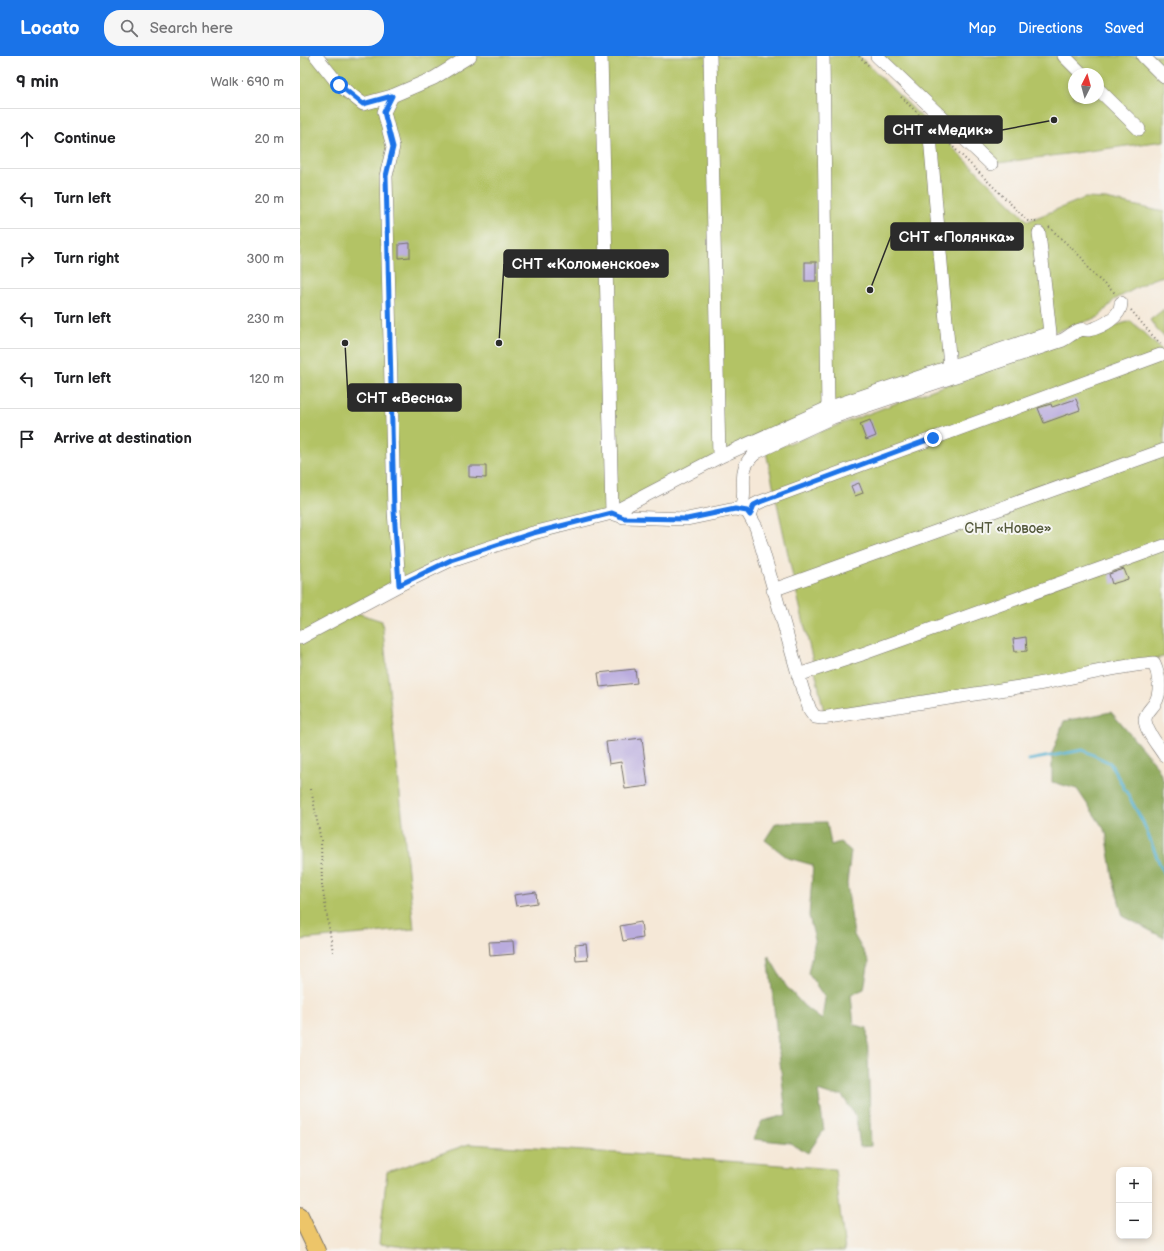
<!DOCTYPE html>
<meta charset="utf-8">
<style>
:root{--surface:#fff;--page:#f6f6f6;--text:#202124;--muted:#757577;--line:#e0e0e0;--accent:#1a73e8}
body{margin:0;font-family:"Balsamiq Sans",sans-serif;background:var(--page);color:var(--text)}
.controls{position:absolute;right:12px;bottom:12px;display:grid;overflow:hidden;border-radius:8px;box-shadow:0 2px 6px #0003}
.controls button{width:36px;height:36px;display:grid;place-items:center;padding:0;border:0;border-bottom:1px solid var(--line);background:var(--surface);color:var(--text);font:20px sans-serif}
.compass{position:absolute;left:768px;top:12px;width:36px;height:36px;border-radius:50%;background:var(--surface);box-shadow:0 2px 6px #0003;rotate:6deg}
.stop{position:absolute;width:12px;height:12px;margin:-9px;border:3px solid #1a73e8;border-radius:50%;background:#fff}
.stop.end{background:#1a73e8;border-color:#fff;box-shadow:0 1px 4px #0008}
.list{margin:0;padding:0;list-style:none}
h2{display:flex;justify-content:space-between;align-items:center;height:52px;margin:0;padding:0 16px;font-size:17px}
h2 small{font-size:13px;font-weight:400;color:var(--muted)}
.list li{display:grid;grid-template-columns:26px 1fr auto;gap:12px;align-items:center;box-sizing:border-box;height:60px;padding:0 16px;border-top:1px solid var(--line)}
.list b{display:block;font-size:15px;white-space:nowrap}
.list em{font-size:13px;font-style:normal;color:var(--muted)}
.icon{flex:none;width:22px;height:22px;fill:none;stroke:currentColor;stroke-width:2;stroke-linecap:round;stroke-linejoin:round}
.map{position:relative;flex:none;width:864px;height:1195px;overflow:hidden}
header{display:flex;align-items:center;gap:24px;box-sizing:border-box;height:56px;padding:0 20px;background:var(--accent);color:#fff}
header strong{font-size:19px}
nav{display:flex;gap:22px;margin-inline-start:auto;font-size:14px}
.search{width:280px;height:36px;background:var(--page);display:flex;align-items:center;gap:10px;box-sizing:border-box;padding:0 14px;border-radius:16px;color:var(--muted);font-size:15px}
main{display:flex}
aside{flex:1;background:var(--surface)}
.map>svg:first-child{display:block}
</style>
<header>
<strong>Locato</strong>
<div class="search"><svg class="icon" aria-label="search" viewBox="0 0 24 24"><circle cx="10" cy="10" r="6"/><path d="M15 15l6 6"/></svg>Search here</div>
<nav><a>Map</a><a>Directions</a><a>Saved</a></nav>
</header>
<main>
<aside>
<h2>9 min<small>Walk · 690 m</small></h2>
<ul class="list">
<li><svg class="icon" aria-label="ahead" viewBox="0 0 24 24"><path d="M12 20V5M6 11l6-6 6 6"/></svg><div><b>Continue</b></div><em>20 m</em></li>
<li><svg class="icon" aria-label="left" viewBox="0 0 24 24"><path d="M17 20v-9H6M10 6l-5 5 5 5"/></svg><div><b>Turn left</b></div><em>20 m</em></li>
<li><svg class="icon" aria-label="right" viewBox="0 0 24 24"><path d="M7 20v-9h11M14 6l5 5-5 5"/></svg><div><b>Turn right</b></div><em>300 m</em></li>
<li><svg class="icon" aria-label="left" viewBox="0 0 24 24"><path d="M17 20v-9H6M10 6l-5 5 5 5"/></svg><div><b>Turn left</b></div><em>230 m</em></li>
<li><svg class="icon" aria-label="left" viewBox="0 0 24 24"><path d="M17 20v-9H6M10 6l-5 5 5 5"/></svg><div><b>Turn left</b></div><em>120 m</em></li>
<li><svg class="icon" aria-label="arrive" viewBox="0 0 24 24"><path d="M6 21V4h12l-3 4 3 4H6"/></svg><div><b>Arrive at destination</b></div></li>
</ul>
</aside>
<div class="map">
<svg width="864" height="1195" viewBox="0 0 864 1195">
<rect width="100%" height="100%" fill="#f6f6f2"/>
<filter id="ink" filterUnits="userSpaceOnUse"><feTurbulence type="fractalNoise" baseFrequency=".025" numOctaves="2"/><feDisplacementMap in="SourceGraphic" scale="8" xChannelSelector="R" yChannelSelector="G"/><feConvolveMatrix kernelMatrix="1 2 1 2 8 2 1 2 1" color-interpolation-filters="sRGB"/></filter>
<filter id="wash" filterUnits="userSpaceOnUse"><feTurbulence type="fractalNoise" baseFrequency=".012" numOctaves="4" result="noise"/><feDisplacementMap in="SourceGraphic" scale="16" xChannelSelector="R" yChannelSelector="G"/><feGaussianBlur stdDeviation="0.9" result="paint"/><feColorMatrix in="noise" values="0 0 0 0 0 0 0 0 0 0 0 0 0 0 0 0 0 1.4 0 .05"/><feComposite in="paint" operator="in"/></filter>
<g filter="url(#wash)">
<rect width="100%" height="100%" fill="#f5e8d7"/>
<g fill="#b3c365" stroke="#6f7748" fill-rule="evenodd">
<polygon points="0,0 559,0 728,165 785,142 806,143 864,156 864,220 853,223 814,244 799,261 528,352 312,457 151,504 51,555 82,565 114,873 0,884"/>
<path d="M 577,0 L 864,0 L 864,85 L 691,108 ZM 774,18 L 798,18 L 798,42 L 774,42 Z"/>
<polygon points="864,253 864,281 857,274 850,264"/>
<polygon points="831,265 864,296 864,601 712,630 524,656 515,614 494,526 466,396 618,339 799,274"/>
<polygon points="169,1088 317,1097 535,1113 545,1195 144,1195 79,1188 87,1116"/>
</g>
<g fill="#8ea95a" stroke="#5c6a42">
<polygon points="811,656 857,710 864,726 864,882 823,860 814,827 806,776 777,733 752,726 752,698 764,665"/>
<polygon points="527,766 531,789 540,786 551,795 547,828 554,879 569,905 564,933 551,939 554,969 567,972 571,1090 560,1091 556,1061 542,1039 530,1039 518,1035 524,1074 508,1097 490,1087 453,1083 462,1065 486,1059 468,899 486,930 504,950 522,964 525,942 508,917 515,884 509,860 513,809 488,802 465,784 476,767"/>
</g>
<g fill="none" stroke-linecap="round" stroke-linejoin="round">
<polyline stroke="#53b1d2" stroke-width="3" points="729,704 783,694 810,707 843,766 864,819"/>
</g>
<g id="blocks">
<g fill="#baacde">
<polygon points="110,187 110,201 99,202 99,188"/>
<rect x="505" y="206" width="11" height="19"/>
<polygon points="776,343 780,354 744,367 738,352 751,348 752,351"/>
<polygon points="570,364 576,380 566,384 560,368"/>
<polygon points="169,410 186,410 186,422 169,421"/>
<polygon points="559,427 563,437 555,440 551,430"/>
<polygon points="824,513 828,523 812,528 809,518"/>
<polygon points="726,581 727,595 715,596 713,583"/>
<polygon points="335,613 337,627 300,631 298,617"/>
<polygon points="342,682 348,730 325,733 321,706 309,708 306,686"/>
<polygon points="236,836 237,847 216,850 214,839"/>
<polygon points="341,866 343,882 323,885 320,870"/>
<polygon points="213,885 214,898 190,900 189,886"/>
<polygon points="286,888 288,904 276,905 275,889"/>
</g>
</g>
</g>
<g filter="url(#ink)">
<use href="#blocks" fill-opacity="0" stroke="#726d67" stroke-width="1"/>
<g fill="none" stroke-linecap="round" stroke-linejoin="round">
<g stroke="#726d67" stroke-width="14">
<g id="minor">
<polyline points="16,0 39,29 63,48 92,40 134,22 170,0"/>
<polyline points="301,0 312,457"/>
<polyline points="410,0 419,401"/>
<polyline points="523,0 528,352"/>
<polyline points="577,0 691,108"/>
<polyline points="764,0 782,18"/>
<polyline points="843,0 864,21"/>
<polyline points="798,33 839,73"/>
<polyline points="92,40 84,56 93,91 86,120 94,454 99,529"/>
<polyline points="630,81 650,311"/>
<path d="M 441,454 C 449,431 434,413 457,396 L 533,361 L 763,284 C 768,281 774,276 780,274 C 782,273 786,274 789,274 C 802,271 821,261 821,247"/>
<path d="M 312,457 L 324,461 L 387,463 L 435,453 L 447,455 L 456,471 L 503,635 L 510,654 L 515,661 L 522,662 C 594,650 666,640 738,628 C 777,621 814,610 854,607 C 859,618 862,636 855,647 C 852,652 846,656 845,663 C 845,675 858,689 864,699"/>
<polyline points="450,459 454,449 460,446 860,299"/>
<polyline points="473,534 864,394"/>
<polyline points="0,582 99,529 151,504 233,477 312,457 419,401 528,352 750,277 739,177"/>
<polyline points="498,619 562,598 864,490"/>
</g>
</g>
<g stroke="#726d67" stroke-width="18">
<polyline id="major" points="0,1159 17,1195"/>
</g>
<g stroke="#726d67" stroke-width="2" stroke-dasharray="1 3" stroke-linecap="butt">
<polyline points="559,0 568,9"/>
<polyline points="601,41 631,70"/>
<polyline points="642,80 728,165 737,165"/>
<polyline points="749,171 783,203 787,211 795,220 816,238"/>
<polyline points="831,254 851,278 861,288"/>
<polyline points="11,733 21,785 22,829 33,896"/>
</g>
<use href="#minor" stroke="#fff" stroke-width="13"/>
<use href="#major" stroke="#edc569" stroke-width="16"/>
</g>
</g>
<g fill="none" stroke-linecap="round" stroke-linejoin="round" filter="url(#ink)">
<polyline stroke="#1a73e8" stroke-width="5" points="39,29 63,48 92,40 84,56 93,91 86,120 94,454 99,529 151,504 233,477 312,457 324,462 387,463 435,453 447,455 450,459 454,449 460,446 633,382"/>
</g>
<g text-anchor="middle" stroke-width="4" stroke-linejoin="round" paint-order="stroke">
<g font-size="14" fill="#54593c" stroke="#f6f6f2">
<text x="708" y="477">СНТ «Новое»</text>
</g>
</g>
<path fill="none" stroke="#2b2b2b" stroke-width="1.5" d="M754 64L702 74M570 234L591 180M199 287L204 208M45 287L48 342"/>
<g fill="#2b2b2b" stroke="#f6f6f2" stroke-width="1.5">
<circle cx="754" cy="64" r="4"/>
<circle cx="570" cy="234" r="4"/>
<circle cx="199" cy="287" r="4"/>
<circle cx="45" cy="287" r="4"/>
</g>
<g fill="#2b2b2b" stroke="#2b2b2b" stroke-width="1.5">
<rect x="585" y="60" width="117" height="27" rx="4"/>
<rect x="591" y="167" width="132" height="27" rx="4"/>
<rect x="204" y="194" width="164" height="27" rx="4"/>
<rect x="48" y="328" width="113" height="27" rx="4"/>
</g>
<g font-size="15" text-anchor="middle" font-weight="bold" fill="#fff">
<text x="643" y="79">СНТ «Медик»</text>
<text x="657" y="186">СНТ «Полянка»</text>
<text x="286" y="213">СНТ «Коломенское»</text>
<text x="105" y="347">СНТ «Весна»</text>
</g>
</svg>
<div class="controls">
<button>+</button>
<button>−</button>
</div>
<svg class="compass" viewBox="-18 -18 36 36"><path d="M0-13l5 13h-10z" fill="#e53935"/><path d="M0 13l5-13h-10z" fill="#757577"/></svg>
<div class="stop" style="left:39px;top:29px"></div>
<div class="stop end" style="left:633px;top:382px"></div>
</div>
</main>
